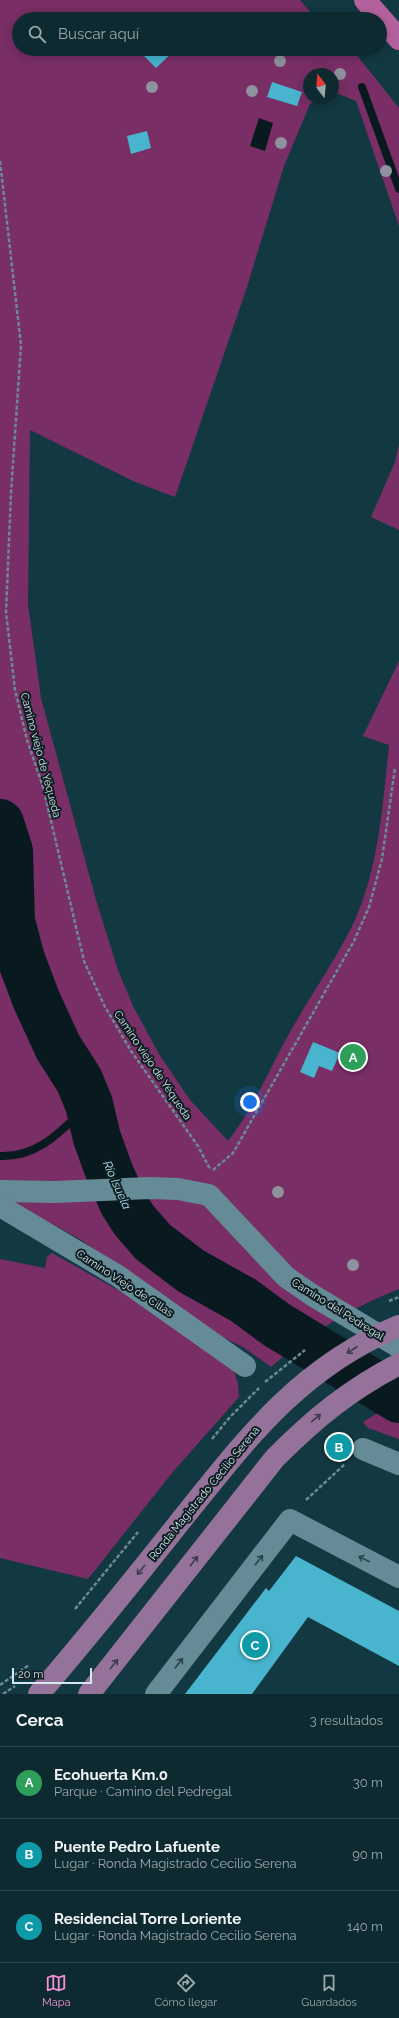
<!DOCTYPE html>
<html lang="es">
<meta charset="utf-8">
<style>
:root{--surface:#0e2a31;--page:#1c363d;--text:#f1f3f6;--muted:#9ba7ab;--line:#2e464d;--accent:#f391d6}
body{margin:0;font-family:Raleway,sans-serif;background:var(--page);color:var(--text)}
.compass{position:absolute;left:303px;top:68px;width:36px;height:36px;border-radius:50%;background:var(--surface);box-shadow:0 2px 10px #0003;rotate:344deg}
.scale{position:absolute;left:12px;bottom:10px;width:80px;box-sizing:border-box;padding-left:4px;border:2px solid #d4e8ee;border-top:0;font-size:11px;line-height:14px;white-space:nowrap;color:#d4e8ee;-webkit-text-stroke:3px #0d1d21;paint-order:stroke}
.you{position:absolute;left:250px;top:1102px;width:14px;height:14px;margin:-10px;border:3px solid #fff;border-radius:50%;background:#1a73e8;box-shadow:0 0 0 6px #1a73e833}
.badge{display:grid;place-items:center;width:26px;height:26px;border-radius:50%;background:var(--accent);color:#fff;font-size:13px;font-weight:700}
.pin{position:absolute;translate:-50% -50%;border:2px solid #fff;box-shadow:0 1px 4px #0006}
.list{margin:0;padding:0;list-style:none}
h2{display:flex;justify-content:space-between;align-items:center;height:52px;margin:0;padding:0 16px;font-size:17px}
h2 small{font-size:13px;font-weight:400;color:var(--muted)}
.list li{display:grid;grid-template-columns:26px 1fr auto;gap:12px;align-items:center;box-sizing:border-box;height:72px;padding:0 16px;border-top:1px solid var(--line)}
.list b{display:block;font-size:15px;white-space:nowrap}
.list p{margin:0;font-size:13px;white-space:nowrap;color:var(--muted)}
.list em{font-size:13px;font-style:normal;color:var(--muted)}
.icon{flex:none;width:22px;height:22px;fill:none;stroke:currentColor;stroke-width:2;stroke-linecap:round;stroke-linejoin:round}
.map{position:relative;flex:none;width:399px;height:1694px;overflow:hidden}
.search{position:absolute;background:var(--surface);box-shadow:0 2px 10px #0003;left:12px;right:12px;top:12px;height:44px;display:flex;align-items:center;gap:10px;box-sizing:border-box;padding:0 14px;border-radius:22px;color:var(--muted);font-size:15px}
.sheet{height:268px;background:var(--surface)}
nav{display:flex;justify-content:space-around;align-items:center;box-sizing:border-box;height:56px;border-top:1px solid var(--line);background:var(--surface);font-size:11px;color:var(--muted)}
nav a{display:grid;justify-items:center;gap:2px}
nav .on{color:var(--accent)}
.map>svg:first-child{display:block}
</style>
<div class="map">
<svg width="399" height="1694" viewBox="0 0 399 1694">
<rect width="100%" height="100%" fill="#123841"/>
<g fill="#792e66">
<path d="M 0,0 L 300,0 L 313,15 L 310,19 L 19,19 L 19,49 L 352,49 L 399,108 L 399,226 L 356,101 L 339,94 L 333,95 L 333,74 L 309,74 L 309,98 L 319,98 L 310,104 L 284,166 L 247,287 L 175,497 L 133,481 L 30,430 L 28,604 L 41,698 L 96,900 L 118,970 L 133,1006 L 159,1054 L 190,1100 L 228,1141 C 252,1110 267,1075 285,1041 C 307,1000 335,962 355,920 C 379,866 383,802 389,745 L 363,736 L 399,661 L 399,1289 C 352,1307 309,1334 271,1367 L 243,1347 L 216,1334 L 78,1238 L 0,1196 Z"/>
<polygon points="399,445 399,530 371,517 395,462"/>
<polygon points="52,1253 157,1312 234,1371 238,1384 239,1397 172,1473 88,1579 0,1558 0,1259 45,1268 47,1257"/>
<polygon points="399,1400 399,1439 368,1428 363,1422"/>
</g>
<polygon fill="#081a1f" points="259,118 273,123 265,151 250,146"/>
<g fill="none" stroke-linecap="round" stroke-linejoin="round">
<g stroke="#081a1f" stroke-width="8">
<polyline points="362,87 399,189"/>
<path d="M 0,1156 C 39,1158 63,1129 89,1104"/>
</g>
<polyline stroke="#081a1f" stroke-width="48" points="0,823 9,851 11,921 21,959 36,999 58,1047 79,1080 89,1104 97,1138 109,1171 123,1203 134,1220 153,1242 191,1271 243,1300 277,1325 399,1399"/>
</g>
<g fill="#48b4ce">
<polygon points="149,49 176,49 156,68 143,55"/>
<polygon points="272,82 302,92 297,106 267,97"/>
<polygon points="147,131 151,148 131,154 127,136"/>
<polygon points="313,1042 340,1053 332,1071 319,1066 314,1078 300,1072"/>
<polygon points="296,1556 399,1611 399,1666 308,1617 252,1694 185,1694 266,1588 269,1591"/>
</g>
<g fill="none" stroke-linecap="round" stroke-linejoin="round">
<g stroke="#6d8a92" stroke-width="2.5" stroke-dasharray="4 2" stroke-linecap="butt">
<polyline points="0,161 21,345 11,493 6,612 15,690 27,740 43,787 84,961 104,1005 131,1051 198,1146 210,1169"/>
<polyline points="213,1170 233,1153 354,941 369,907 382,859 395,768"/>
<polyline points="389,1301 399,1297"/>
<polyline points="265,1382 305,1350"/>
<polyline points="212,1439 230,1417 259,1388"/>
<polyline points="306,1500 345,1464"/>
<polyline points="75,1609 138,1532"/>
<polyline points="0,1685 29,1665"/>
<polyline points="3,1694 15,1686"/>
</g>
<g stroke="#658b96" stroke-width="22">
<polyline points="0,1191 55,1192 150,1188 178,1189 209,1195 286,1277 312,1295 399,1347"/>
<polyline points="0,1206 118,1276 245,1366"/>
<polyline points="363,1449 399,1464"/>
<polyline points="156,1694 290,1520 399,1577"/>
</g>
<g stroke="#95729a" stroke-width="22">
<path d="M 39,1694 C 87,1638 133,1581 179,1523 C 245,1441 298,1368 399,1326"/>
<path d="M 89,1694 L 275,1458 C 315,1418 349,1390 399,1364"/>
</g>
<polyline stroke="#b5619d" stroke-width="22" points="365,0 399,39"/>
</g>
<g fill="#8d929e">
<circle cx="280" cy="61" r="6"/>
<circle cx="340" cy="74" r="6"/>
<circle cx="152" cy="87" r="6"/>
<circle cx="252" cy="91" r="6"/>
<circle cx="281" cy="143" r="6"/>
<circle cx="386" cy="171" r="6"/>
<circle cx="278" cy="1192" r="6"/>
<circle cx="353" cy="1265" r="6"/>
</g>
<defs><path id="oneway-shaft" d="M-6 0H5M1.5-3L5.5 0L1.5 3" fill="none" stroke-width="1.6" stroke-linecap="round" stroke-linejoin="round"/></defs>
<g stroke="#3d3b4b">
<use href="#oneway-shaft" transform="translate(352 1350) rotate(147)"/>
<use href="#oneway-shaft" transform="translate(316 1418) rotate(-40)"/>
<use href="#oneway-shaft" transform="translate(194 1561) rotate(-52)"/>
<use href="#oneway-shaft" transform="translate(141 1570) rotate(129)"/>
<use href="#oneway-shaft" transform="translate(114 1664) rotate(-52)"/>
</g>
<g stroke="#2c444a">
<use href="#oneway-shaft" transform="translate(364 1559) rotate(-153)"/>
<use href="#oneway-shaft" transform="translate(259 1560) rotate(-52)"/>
<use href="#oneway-shaft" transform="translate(179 1663) rotate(-52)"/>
</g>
<g text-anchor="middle" stroke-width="4" stroke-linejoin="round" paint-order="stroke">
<g font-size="11" fill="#d4e8ee" stroke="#0d1d21">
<text transform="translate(41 755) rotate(75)" y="4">Camino viejo de Yéqueda</text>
<text transform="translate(153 1065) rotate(56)" y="4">Camino viejo de Yéqueda</text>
<text transform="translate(125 1283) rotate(33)" y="4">Camino Viejo de Cillas</text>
<text transform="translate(338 1309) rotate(32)" y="4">Camino del Pedregal</text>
<text transform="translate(204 1493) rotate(-51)" y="4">Ronda Magistrado Cecilio Serena</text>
</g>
<g font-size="12" font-style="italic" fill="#abe6f6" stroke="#0d1d21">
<text transform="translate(117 1185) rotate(66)" y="4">Río Isuela</text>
</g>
</g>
</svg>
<svg class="compass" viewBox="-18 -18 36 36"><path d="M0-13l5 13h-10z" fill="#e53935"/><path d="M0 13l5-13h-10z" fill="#9ba7ab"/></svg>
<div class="scale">20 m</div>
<div class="you"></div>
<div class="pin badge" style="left:353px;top:1057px;background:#2e9e5b">A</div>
<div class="pin badge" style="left:339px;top:1447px;background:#0f9aa8">B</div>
<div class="pin badge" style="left:255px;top:1645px;background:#0f9aa8">C</div>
<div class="search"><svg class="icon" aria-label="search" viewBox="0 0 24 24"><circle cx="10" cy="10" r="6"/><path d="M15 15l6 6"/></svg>Buscar aquí</div>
</div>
<section class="sheet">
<h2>Cerca<small>3 resultados</small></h2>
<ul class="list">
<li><span class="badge" style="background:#2e9e5b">A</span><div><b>Ecohuerta Km.0</b><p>Parque · Camino del Pedregal</p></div><em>30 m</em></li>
<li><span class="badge" style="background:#0f9aa8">B</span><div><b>Puente Pedro Lafuente</b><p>Lugar · Ronda Magistrado Cecilio Serena</p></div><em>90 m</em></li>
<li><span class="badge" style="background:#0f9aa8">C</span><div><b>Residencial Torre Loriente</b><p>Lugar · Ronda Magistrado Cecilio Serena</p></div><em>140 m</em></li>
</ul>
</section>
<nav>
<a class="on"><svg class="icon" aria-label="map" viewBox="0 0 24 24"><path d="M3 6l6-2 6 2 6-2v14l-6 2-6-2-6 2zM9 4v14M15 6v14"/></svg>Mapa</a>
<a><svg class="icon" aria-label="directions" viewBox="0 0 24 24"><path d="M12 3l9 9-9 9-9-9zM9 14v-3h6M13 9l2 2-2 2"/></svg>Cómo llegar</a>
<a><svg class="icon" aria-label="saved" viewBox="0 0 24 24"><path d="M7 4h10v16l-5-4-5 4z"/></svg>Guardados</a>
</nav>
